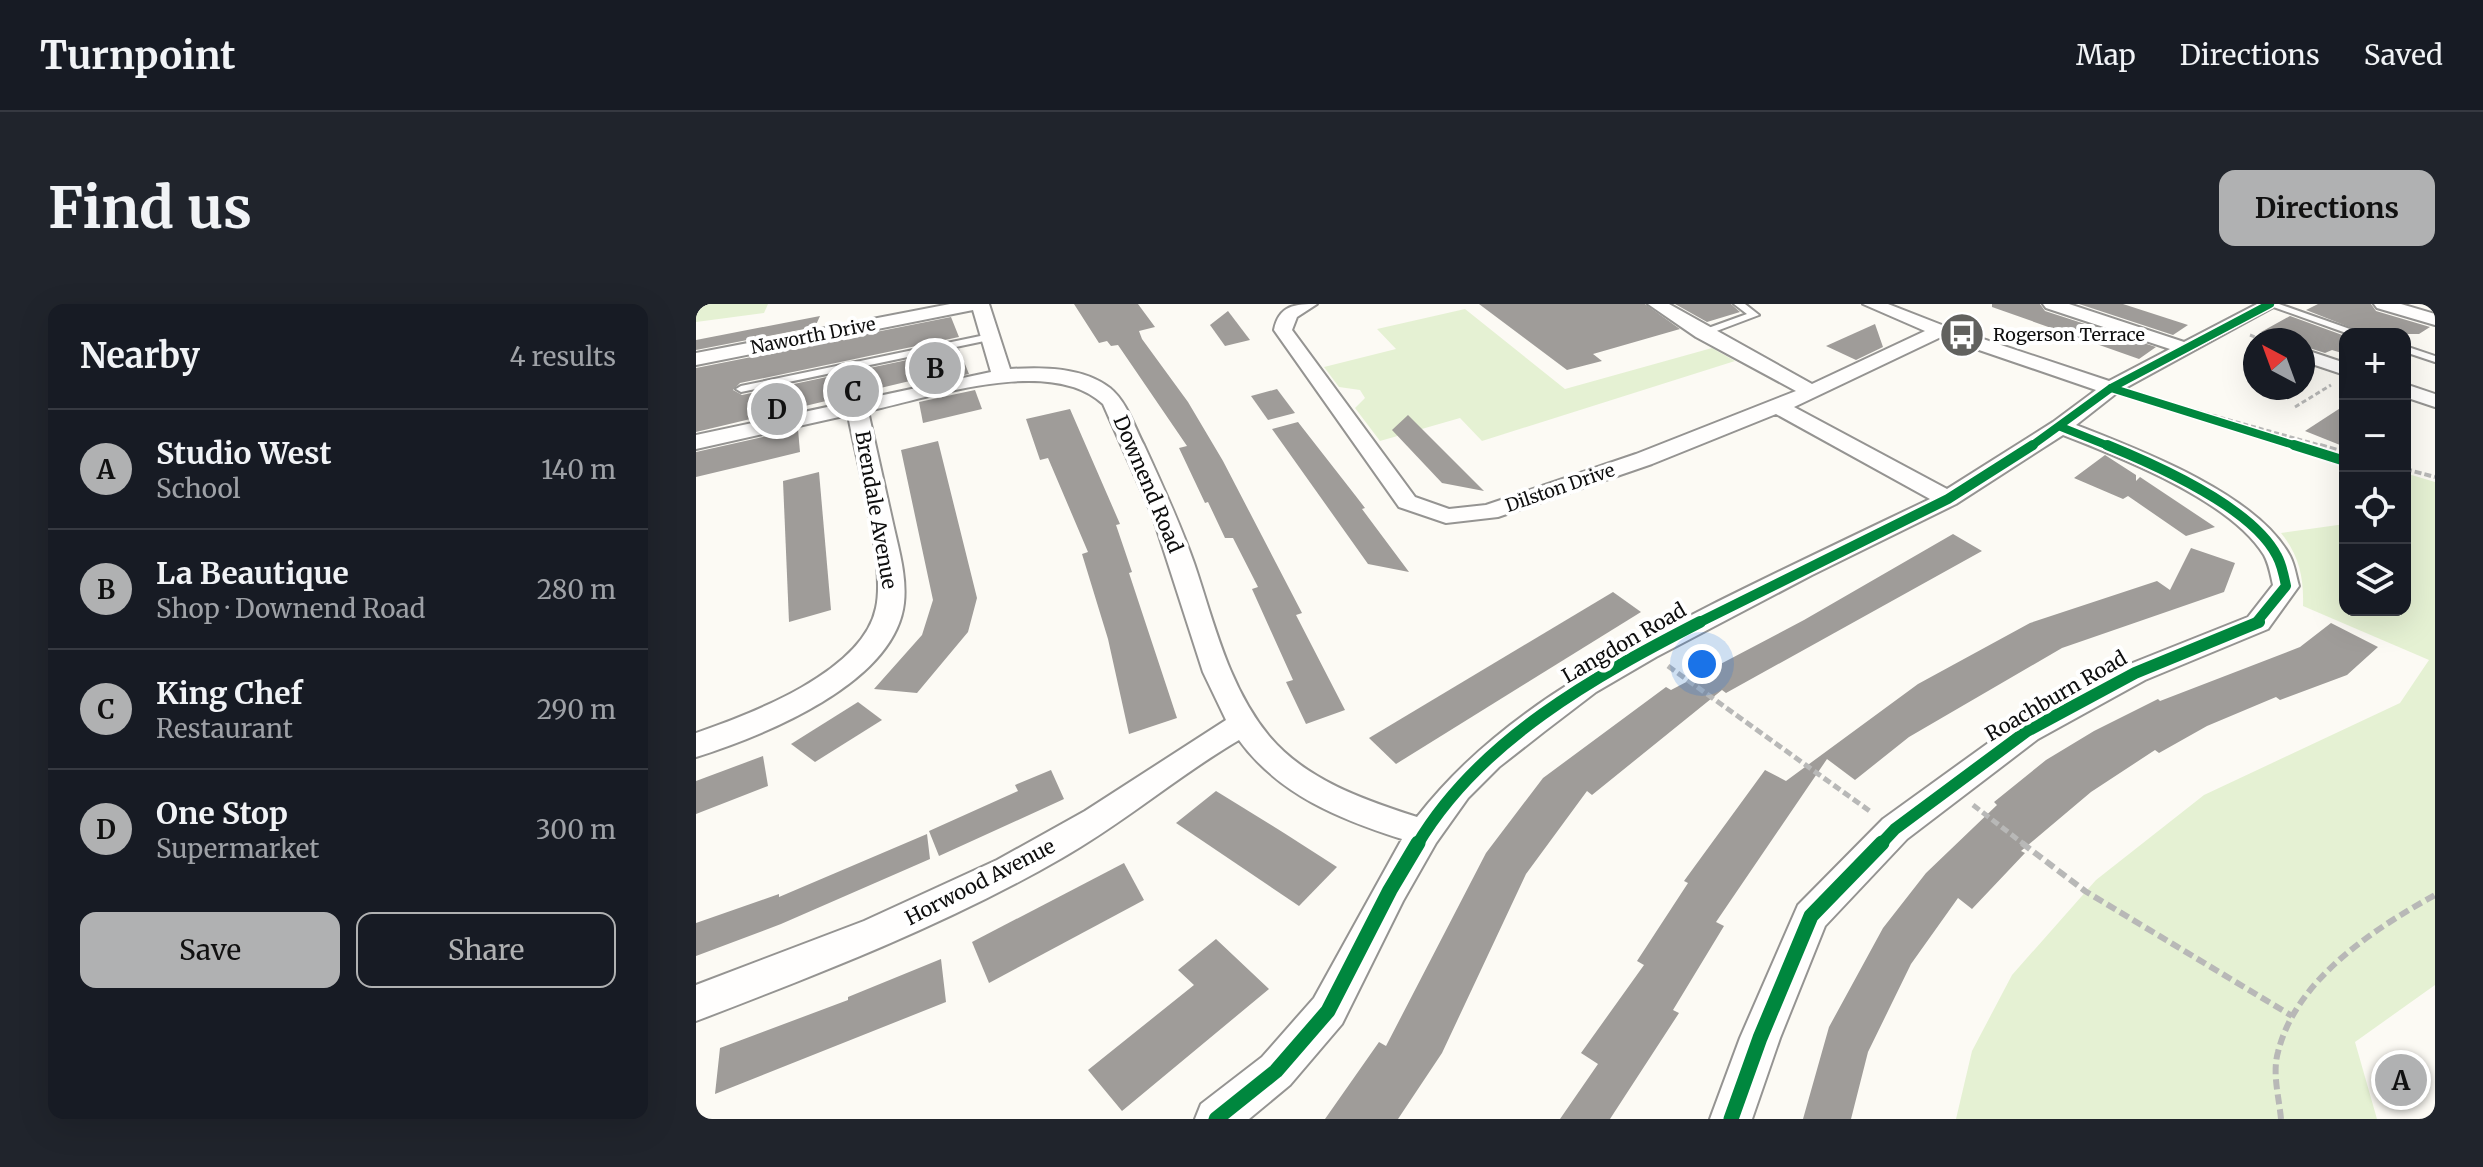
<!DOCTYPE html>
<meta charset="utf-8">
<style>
:root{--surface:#171b24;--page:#20242c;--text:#f1f3f6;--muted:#9ea1a6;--line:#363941;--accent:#b0b1b2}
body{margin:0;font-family:Merriweather,serif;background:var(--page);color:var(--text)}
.controls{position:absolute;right:24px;top:24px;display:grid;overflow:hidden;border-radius:16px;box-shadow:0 8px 32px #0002}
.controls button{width:72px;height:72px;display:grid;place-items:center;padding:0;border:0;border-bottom:2px solid var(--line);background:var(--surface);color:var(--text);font:40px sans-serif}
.compass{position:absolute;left:1547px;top:24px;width:72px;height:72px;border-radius:50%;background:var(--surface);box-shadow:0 8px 32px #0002;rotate:319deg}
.you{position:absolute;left:1006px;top:360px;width:28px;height:28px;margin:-20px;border:6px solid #fff;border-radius:50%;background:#1a73e8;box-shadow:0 0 0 12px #1a73e833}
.badge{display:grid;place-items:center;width:52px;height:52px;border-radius:50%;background:var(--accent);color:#111;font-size:26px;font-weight:700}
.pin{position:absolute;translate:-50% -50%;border:4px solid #fff;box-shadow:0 2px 8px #0006}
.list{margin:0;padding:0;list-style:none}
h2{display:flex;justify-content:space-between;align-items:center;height:104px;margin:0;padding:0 32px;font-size:34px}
h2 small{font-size:26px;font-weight:400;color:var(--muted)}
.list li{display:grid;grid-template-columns:52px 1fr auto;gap:24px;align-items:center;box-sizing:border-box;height:120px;padding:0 32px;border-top:2px solid var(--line)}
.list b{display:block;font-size:30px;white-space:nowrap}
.list p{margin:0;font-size:26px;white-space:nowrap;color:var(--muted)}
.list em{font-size:26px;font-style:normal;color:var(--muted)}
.actions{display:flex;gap:16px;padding:24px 32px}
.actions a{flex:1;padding:18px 0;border:2px solid var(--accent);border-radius:16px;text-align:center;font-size:28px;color:var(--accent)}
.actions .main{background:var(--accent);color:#111}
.icon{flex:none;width:44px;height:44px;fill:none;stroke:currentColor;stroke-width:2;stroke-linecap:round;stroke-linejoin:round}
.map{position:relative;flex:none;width:1739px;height:815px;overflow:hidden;border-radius:16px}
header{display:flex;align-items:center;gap:48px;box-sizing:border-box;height:112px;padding:0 40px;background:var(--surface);border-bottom:2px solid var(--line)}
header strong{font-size:38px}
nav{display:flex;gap:44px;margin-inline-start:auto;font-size:28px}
.intro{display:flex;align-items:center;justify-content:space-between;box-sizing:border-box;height:192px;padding:0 48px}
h1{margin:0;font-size:56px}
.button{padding:20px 36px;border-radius:16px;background:var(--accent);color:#111;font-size:28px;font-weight:700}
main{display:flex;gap:48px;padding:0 48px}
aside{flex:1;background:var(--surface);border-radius:16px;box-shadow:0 8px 32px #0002}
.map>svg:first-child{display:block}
</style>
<header>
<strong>Turnpoint</strong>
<nav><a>Map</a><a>Directions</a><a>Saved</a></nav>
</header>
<div class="intro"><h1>Find us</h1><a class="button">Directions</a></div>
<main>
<aside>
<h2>Nearby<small>4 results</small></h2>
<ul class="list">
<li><span class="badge">A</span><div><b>Studio West</b><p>School</p></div><em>140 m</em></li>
<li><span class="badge">B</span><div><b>La Beautique</b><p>Shop · Downend Road</p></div><em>280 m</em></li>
<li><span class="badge">C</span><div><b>King Chef</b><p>Restaurant</p></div><em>290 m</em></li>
<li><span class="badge">D</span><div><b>One Stop</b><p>Supermarket</p></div><em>300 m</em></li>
</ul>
<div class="actions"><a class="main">Save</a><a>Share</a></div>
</aside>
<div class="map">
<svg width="1739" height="815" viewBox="0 0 1739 815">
<rect width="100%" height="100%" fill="#fcfaf4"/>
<g fill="#e5f1d3">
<polygon points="0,0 72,0 68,9 0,18"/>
<polygon points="769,5 869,85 1016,44 1039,57 786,137 764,114 684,137 659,104 669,94 664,86 643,83 628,63 700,45 681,25"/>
<path d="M 1709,169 L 1739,178 L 1739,681 L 1659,738 L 1681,815 L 1260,815 L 1276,747 L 1316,671 L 1400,576 L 1508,491 L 1704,399 L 1733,356 L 1607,302 C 1608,274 1603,251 1585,229 L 1649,220 L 1649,306 L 1709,306 Z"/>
</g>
<g fill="#9f9c99">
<polygon points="378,0 442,0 459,23 443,27 446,35 492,98 527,157 606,309 600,311 649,406 610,420 590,378 597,376 556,285 562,283 537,234 529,234 512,198 509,199 483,144 491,142 422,41 415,42 411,37 403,39"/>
<polygon points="783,0 949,0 984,25 897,50 906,57 871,66"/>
<polygon points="979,0 1035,0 1044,8 1011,18"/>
<polygon points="1296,0 1344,0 1349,7 1460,43 1443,55 1296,3"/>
<polygon points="1383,0 1427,0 1492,21 1477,31"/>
<polygon points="1622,0 1675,0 1680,7 1734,23 1723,30 1671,30 1610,6"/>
<polygon points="532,7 554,36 529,42 514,21"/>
<polygon points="124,12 119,23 0,46 0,36"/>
<polygon points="1594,12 1649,32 1649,50 1636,46 1629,49 1607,42 1607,36 1588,36 1565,28"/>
<polygon points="255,13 263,33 44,79 37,86 46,91 263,45 273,70 219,81 218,76 0,128 0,64"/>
<polygon points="1179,20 1187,43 1160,56 1130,42"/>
<polygon points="581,85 599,109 572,116 555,92"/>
<polygon points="279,86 286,105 227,119 223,98"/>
<polygon points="1649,101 1649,143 1609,127"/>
<polygon points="374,105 424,220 420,221 436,268 433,269 481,414 433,430 412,335 386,250 392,248 352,154 344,156 330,115"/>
<polygon points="712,111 788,187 746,179 696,126"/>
<polygon points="602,118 659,191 669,204 666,205 713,268 672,260 576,125"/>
<polygon points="102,125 104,148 0,173 0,148"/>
<polygon points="242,137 281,294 272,328 221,389 178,385 226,331 237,296 205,146"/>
<polygon points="1409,151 1440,171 1440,177 1444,173 1519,223 1490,232 1432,192 1427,195 1378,174"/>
<polygon points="123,168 135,306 93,318 87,177"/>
<polygon points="1257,230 1286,247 1030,389 1026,386 896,491 891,487 830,570 746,749 702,815 629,815 683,738 690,742 790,549 847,474 970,383 975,386 1108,316"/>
<polygon points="1495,244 1539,259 1528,288 1366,344 1213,433 1159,476 1131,455 1020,618 1028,622 977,706 983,709 914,815 864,815 902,760 885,749 948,661 941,657 992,579 988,577 1069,466 1090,477 1222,380 1334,319 1461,277 1474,286"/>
<polygon points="917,288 945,308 700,460 673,434"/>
<polygon points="1635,319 1682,343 1651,371 1584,396 1580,393 1511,422 1463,449 1459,446 1395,488 1325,547 1329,549 1276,605 1262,594 1215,660 1172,748 1155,815 1107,815 1133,723 1187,624 1230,569 1301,501 1298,498 1350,456 1398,427 1462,395 1464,397 1604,343"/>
<polygon points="162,398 186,416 119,458 95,440"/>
<polygon points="67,452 72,482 0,510 0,477"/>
<polygon points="355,466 368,495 243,552 233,527 322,487 319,481"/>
<polygon points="520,487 588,529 641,563 603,602 480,519"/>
<polygon points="231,530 234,555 85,620 0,652 0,619 83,590 83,593"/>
<polygon points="428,559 448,596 293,679 276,638"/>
<polygon points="520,635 573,685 426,807 392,766 498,681 482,666"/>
<polygon points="245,655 250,698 19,790 24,744 152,696 152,693"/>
</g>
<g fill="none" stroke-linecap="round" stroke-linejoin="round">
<g stroke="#959492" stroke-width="4">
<g id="service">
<polygon points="1038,0 1049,0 1063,11 1010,31 1004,31 1004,27 1051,10"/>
<polygon points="1569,0 1583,0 1668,30 1653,30"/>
<polygon points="294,30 299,33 298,35 45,88 40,85 45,82"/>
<polygon points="1709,42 1739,52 1739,58 1709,48"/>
</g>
</g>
<g stroke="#959492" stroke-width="4">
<g id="minor">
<path d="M 254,0 L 293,0 L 314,65 C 347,63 387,63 414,84 C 431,98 438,122 448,141 C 466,180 484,219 498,259 C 518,318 532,382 573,432 C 610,476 668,496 721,513 C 797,415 906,357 1015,301 C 1087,265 1161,230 1234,195 L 1080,110 L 956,160 L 802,213 L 750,219 L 703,203 L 578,26 C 583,1 599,0 621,0 L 601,13 L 596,26 L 719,193 L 753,205 L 790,201 L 940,150 L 1100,87 L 1000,33 L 952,0 L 973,0 L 1116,80 L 1229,27 L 1167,0 L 1192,0 L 1251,23 L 1413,77 L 1474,45 L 1350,4 L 1347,0 L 1373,0 L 1488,38 L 1561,0 L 1583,0 L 1422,88 L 1380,121 C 1444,146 1561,190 1594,252 C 1599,262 1600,272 1603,282 L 1572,325 L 1449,376 L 1342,435 L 1211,535 L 1129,622 L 1084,734 L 1056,815 L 1014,815 L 1044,734 L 1102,601 L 1187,515 L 1320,419 L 1429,362 L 1552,313 L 1577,281 C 1575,272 1573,260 1568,251 C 1534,196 1426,154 1367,131 L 1260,200 L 1116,271 L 960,353 L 900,388 L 849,427 L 803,463 L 772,494 L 740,539 L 707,597 L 646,720 L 594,781 L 553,815 L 499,815 L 505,800 L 566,753 L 618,694 L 706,535 C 644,515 583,491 543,436 C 483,471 428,519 366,554 C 250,621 125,669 0,717 L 0,681 L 168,617 L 301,556 L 389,507 L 530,416 L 507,368 L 457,213 L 407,100 C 355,51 236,93 172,107 C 180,143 188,179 196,215 C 202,243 211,271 208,299 C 199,380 66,432 0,453 L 0,429 C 55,410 167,368 180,304 C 190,260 161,160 152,111 L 0,145 L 0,131 L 295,68 L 277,6 L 0,61 L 0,49 ZM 1245,33 L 1400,86 L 1357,118 L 1251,185 L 1098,103 Z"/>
<polygon points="1678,0 1705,0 1739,10 1739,21 1681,4"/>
<polygon points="1607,45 1649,59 1649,71 1607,57"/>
<polygon points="1709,80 1739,90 1739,103 1709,93"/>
</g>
</g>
<g stroke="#b8b8b7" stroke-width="3" stroke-dasharray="5 3" stroke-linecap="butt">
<polyline points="1554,31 1566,36"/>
<polyline points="1447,92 1631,143"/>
<polyline points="1599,103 1635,81"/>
</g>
<g stroke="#b8b8b7" stroke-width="4" stroke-dasharray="7 3" stroke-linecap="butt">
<polyline points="1624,141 1649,148"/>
<polyline points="1709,165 1739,173"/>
</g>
<g stroke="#b8b8b7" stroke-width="5" stroke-dasharray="8 4" stroke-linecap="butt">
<polyline points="972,362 1175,508"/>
<polyline points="1277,501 1329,541"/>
</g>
<g stroke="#b8b8b7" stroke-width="6" stroke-dasharray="10 5" stroke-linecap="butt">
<polyline points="1326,539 1389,587 1596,712"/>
<path d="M 1585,815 C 1583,793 1576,769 1582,748 C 1600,675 1678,625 1739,591"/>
</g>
<use href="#service" fill="#fffefd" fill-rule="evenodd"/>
<use href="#minor" fill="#fffefd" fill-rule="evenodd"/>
<g stroke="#fff" stroke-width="11">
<g id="cycleway-far3">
<polyline points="1415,84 1604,143"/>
<polyline points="1365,123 1415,143"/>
<polyline points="1334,143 1415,84 1574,0"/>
</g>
</g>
<g stroke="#fff" stroke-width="14">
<g id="cycleway-far2">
<path d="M 1411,141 C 1460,161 1556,203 1581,252 C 1586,261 1588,272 1590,282 L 1559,320"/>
<polyline points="1598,141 1649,157"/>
<polyline points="1000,320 1252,195 1337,141"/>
</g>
</g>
<g stroke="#fff" stroke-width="17">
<g id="cycleway-far1">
<path d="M 721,541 C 783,436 899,372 1004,318"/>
<polyline points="1184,541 1199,525 1331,427 1439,369 1563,318"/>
</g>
</g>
<g stroke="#fff" stroke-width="20">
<g id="cycleway">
<polyline points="520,815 580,767 632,707 694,586 722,539"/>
<polyline points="1035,815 1064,734 1115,612 1186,539"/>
</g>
</g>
<use href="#cycleway-far3" stroke="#00873e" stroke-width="8"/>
<use href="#cycleway-far2" stroke="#00873e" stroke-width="10"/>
<use href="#cycleway-far1" stroke="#00873e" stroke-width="12"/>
<use href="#cycleway" stroke="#00873e" stroke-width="15"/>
</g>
<defs>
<g id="bus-disc" transform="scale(2.3)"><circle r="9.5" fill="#61615e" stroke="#fff"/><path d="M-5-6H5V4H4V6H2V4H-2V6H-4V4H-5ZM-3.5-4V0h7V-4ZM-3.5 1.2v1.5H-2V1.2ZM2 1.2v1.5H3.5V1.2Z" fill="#fff"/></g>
</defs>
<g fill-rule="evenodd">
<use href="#bus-disc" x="1266" y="31"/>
</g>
<g text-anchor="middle" stroke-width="8" stroke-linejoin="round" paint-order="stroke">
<g font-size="18" fill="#0e0e0e" stroke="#fff" text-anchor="start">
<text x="1297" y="37">Rogerson Terrace</text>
</g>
<g font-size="18" fill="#0e0e0e" stroke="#fff">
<text transform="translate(117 32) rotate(-11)" y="6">Naworth Drive</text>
<text transform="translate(864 184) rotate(-19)" y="6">Dilston Drive</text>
</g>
<g font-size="20" fill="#0e0e0e" stroke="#fff">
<text transform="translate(452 180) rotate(67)" y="7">Downend Road</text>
<text transform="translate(180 206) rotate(80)" y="7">Brendale Avenue</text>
<text transform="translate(928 339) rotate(-30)" y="7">Langdon Road</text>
<text transform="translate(1360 392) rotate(-30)" y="7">Roachburn Road</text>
<text transform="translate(284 578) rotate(-27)" y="7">Horwood Avenue</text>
</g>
</g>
</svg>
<div class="controls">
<button>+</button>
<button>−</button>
<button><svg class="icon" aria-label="locate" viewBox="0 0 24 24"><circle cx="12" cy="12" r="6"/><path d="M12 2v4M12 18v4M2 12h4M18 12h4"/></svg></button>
<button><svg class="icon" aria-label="layers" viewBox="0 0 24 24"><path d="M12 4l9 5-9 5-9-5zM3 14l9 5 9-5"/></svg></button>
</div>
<svg class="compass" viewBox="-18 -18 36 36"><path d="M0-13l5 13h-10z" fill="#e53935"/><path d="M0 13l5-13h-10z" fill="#9ea1a6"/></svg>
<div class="you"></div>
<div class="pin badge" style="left:1705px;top:776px">A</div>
<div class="pin badge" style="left:239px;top:64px">B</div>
<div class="pin badge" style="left:157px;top:87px">C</div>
<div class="pin badge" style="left:81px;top:105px">D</div>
</div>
</main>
